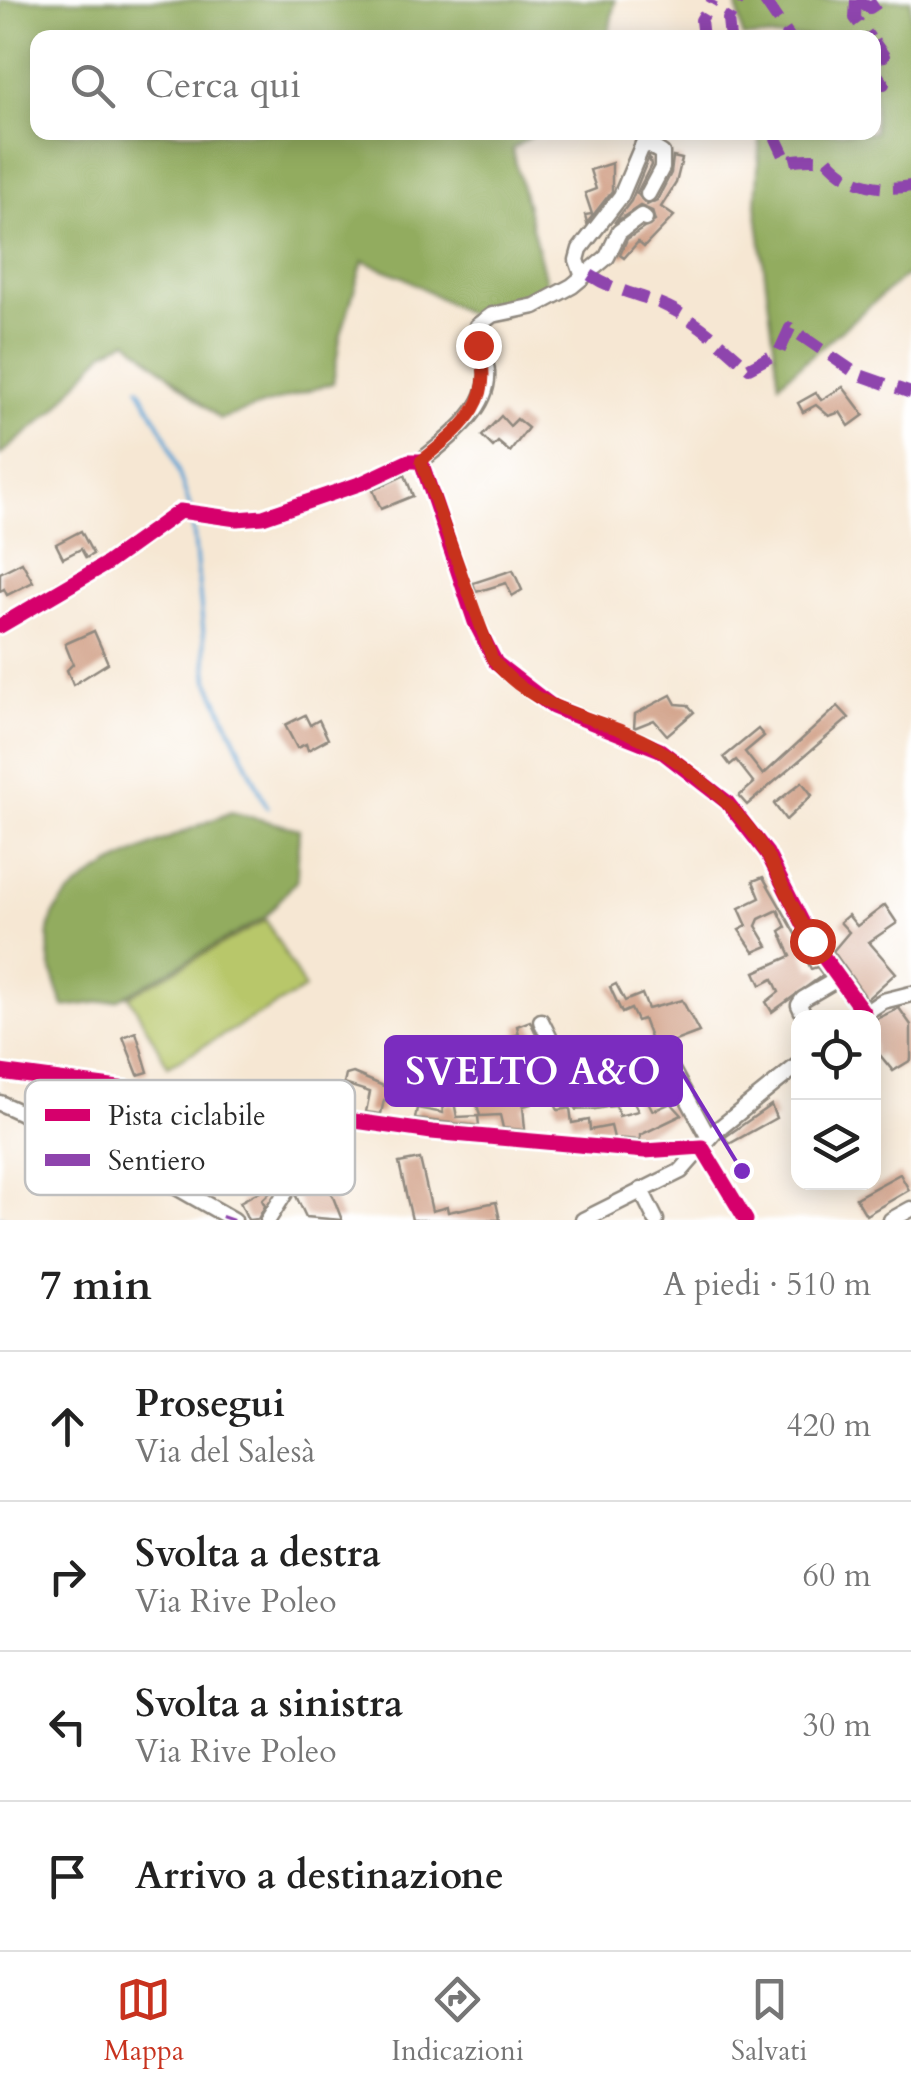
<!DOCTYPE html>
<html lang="it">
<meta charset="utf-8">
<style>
:root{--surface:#fff;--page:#f6f6f6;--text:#222;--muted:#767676;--line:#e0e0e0;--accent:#c8321e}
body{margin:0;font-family:Cardo,serif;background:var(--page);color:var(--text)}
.controls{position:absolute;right:30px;bottom:30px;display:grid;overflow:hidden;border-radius:20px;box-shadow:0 5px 25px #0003}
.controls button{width:90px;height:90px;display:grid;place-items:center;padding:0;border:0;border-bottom:2px solid var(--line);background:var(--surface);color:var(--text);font:50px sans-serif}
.stop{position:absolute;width:30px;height:30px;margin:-22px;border:8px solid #c8321e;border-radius:50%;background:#fff}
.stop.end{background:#c8321e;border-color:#fff;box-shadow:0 2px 10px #0008}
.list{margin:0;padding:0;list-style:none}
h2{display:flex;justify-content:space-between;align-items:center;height:130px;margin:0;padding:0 40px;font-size:42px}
h2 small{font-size:32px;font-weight:400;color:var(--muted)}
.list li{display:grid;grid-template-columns:65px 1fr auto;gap:30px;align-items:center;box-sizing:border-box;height:150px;padding:0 40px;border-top:2px solid var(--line)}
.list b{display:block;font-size:38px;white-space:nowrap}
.list p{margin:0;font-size:32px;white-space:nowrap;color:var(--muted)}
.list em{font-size:32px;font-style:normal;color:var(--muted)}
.icon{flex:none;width:55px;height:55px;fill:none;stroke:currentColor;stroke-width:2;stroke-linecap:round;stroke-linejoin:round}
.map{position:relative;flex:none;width:911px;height:1220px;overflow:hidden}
.search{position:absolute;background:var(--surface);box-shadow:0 5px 25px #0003;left:30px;right:30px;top:30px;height:110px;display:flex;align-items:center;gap:25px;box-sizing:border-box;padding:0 35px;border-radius:20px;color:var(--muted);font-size:38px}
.sheet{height:730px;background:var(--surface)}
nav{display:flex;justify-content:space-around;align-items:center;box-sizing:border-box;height:140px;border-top:2px solid var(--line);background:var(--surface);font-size:28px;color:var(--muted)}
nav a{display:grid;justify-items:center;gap:5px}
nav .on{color:var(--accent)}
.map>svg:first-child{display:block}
</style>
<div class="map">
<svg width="911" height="1220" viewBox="0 0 911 1220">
<rect width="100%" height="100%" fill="#fff"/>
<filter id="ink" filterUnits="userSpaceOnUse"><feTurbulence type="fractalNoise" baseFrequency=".01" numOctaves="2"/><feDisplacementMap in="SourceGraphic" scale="20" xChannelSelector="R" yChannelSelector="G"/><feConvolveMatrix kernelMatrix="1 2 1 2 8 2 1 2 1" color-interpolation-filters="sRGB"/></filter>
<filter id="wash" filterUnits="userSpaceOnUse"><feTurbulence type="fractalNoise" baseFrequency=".0048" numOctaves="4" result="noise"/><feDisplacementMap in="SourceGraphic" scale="40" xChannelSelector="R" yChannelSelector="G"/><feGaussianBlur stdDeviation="2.25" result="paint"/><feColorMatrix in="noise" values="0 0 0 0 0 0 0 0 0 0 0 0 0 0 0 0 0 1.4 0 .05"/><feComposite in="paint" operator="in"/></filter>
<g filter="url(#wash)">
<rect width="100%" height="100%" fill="#f6e7d3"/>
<polygon fill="#b8c76a" stroke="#72794a" stroke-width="2.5" points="266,920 305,989 168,1066 129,996"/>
<g fill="#92ac5e" stroke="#5e6c44" stroke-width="2.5">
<polygon points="0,0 615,0 608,37 38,38 38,132 536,133 512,149 548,289 517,300 503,315 476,319 403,277 363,261 340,338 333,383 220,419 128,340 104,352 55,410 0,455"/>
<polygon points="736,0 911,0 911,275 902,278 779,383 756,205 760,133 874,132 874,38 743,37"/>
<path d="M 231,812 L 299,829 L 297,880 L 264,918 L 117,1000 L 64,1007 C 54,980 41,945 53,916 C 74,868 184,834 231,812 Z"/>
</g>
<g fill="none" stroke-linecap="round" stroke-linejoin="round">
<g stroke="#5da3d3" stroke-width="4">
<polyline points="139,388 167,438 190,507"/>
<polyline points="192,516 208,680 267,807"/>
<polyline points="0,1217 7,1220"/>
</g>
</g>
<g id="blocks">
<g fill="#cd987d">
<polygon points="649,157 651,165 637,193 647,205 657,200 671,173 673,157 682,159 676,183 661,207 674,216 644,247 638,242 624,258 620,255 627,239 655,221 652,211 640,206 614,223 631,201"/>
<polygon points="612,163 612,191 587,223 585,215 592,214 585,193 596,189 590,170"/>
<polygon points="843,387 864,415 849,426 840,412 829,416 816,405 803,412 798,403 816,393 821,400"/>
<polygon points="501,416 510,426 517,419 528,428 510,452 498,442 493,447 482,436"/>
<polygon points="405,475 413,496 381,509 373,490"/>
<polygon points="81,531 93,554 86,558 81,549 63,558 56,544"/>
<polygon points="22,562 33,582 7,595 4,589 0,591 0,573"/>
<polygon points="513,570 522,590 512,596 506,583 476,592 473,583"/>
<polygon points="94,631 108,663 73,685 67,670 73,664 65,644"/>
<polygon points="671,695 676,704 688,705 694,712 667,735 654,720 634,728 635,714"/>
<polygon points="838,706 849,718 747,805 739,796 754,783 736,760 730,765 724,757 758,729 764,736 745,752 763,775"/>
<polygon points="305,715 310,725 319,720 328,739 308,750 306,744 297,748 285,725"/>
<polygon points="802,782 812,795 786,820 774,804"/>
<polygon points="763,877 806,951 803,953 811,969 817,967 823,975 772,1012 766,1002 779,992 773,979 761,985 755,972 791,956 780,931 786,927 778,910 759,919 756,926 768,946 754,952 739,930 747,926 739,908 760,898 753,881"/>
<polygon points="885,905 897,923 869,942 896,973 867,999 833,951 849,932 840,922 848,915 857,926"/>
<polygon points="616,984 625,1001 642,994 648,1009 682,1000 699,1032 654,1049 643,1019 637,1021 631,1009 622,1013 610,987"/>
<polygon points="899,1008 911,1025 911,1060 893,1071 879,1054 874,1057 874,1020"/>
<polygon points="530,1021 538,1038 517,1047 523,1062 544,1053 538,1039 557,1077 552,1079 549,1072 537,1078 533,1071 482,1090 479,1077 491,1075 483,1053 501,1046 499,1041 519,1034 517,1026"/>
<polygon points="136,1032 148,1072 138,1075 123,1037"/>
<polygon points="353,1073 400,1093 397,1104 384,1100 381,1114 366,1112 370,1092 344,1084 346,1075"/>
<polygon points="528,1090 531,1104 523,1106 525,1130 503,1128 500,1115 480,1116 476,1100"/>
<polygon points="643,1092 653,1111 671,1103 682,1115 640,1135 640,1140 614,1138 611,1126 590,1130 589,1120 572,1123 570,1108 558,1110 553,1101 565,1093 576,1110 616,1106 619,1116 638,1111 632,1098"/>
<polygon points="454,1102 457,1117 478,1116 479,1126 415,1119 417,1108 443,1113 442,1104"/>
<polygon points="771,1105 776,1118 729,1144 725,1137"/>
<polygon points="420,1159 432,1211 447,1207 448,1212 496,1202 500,1220 412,1220 399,1163"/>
<polygon points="321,1173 333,1197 342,1220 306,1217 296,1196"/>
<polygon points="900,1174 909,1190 866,1215 856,1198"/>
<polygon points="287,1176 262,1200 265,1206 258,1219 248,1220 240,1202"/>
</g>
</g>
</g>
<g filter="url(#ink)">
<use href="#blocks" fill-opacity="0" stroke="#90897f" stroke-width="2.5"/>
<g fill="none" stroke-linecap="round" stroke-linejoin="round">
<g stroke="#90897f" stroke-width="19">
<g id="minor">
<polyline points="644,142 662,153 662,168 648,194"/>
<polyline points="582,274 577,260 580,249 621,196 648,132"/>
<polyline points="421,461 475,622 496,663 553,707 660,750 727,802 767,853 812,941 864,1013"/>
<path d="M 421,461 C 446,440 490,410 487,372 C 486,355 473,342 477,326 L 492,315 L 535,306 L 572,286 L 607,257 L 619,232 L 641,216 L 645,219"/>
<polyline points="0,626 106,564 180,511 237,519 263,517 362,483 409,461 421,461"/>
<polyline points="859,1017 883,1001 911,994"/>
<polyline points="805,1018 799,1005 803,999 839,978"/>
<path d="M 541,1021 L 581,1101 C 618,1105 638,1075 671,1068 L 709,1138"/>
<polyline points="0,1072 156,1093 185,1103 229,1103 432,1132 645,1151 702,1147 746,1220"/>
<polyline points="0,1103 146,1170 234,1220"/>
<polyline points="641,1190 656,1220"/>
<polyline points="268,1220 287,1190 322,1157 340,1117"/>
<polyline points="583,1220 681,1171 716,1131 798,1065"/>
<polyline points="891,1220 911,1209"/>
</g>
</g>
<use href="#minor" stroke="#fff" stroke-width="14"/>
<g stroke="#8e44ad" stroke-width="12" stroke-dasharray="25 12" stroke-linecap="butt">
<polyline points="764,0 790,38"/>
<polyline points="856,0 855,18 870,38"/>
<polyline points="856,0 870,8 882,0"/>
<polyline points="703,38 701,20 713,0"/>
<polyline points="730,38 728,19 739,0"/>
<polyline points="874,42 884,56 874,58"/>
<polyline points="874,71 884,84 874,81"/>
<path d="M 773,132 L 787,162 C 801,157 815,160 827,159 C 847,183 876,192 911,186"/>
<path d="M 590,275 C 615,292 641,294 668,307 C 699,322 724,346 749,368 L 779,352 L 790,328 L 857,374 L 911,393"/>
<polyline points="227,1220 228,1217"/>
</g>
<g stroke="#fff" stroke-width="21">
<g id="cycleway">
<polyline points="0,626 106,564 180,511 237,519 263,517 362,483 409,461 421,461 475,622 496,663 553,707 660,750 727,802 767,853 812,941 864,1013"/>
<polyline points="0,1072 156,1093 185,1103 229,1103 432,1132 645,1151 702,1147 746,1220"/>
</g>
</g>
<use href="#cycleway" stroke="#d6006c" stroke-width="15"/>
</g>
</g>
<g fill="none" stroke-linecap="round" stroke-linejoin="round" filter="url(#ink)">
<path stroke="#c8321e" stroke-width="12" d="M 478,345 C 498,402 461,428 421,461 L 492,658 C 532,715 603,714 657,748 C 698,775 741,810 766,853 C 782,882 795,912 812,941"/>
</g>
<rect x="25" y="1080" width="330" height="115" rx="15" fill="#fff" stroke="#bfbfbf" stroke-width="2.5"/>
<rect x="45" y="1109" width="45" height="12" fill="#d6006c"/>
<rect x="45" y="1154" width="45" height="12" fill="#8e44ad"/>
<g font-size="28" fill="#2b2b2b">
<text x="108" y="1125">Pista ciclabile</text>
<text x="108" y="1170">Sentiero</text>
</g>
<path fill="none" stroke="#7b2cbf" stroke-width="4" d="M742 1171L681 1071"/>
<circle fill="#7b2cbf" stroke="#fff" stroke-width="4" cx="742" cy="1171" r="10"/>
<rect fill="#7b2cbf" stroke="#7b2cbf" stroke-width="4" x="386" y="1037" width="295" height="68" rx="10"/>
<g font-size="38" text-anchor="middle" font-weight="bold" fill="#fff">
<text x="533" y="1084">SVELTO A&amp;O</text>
</g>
</svg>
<div class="controls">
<button><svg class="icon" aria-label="locate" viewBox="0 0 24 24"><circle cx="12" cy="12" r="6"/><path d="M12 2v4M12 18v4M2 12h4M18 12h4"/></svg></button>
<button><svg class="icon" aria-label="layers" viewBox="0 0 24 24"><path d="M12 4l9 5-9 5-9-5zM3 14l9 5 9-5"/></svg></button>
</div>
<div class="stop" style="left:812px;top:941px"></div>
<div class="stop end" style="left:478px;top:345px"></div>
<div class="search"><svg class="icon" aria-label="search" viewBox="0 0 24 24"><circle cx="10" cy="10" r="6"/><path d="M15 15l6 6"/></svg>Cerca qui</div>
</div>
<section class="sheet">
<h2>7 min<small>A piedi · 510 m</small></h2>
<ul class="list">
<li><svg class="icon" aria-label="ahead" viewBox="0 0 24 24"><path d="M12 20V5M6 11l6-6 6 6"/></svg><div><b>Prosegui</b><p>Via del Salesà</p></div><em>420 m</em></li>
<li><svg class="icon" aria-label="right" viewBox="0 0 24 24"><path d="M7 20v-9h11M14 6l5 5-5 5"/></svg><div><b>Svolta a destra</b><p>Via Rive Poleo</p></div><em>60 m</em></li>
<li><svg class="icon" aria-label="left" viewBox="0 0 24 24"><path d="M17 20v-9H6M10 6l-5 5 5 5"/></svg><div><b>Svolta a sinistra</b><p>Via Rive Poleo</p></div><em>30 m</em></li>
<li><svg class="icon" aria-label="arrive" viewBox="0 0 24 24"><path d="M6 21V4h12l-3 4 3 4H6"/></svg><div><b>Arrivo a destinazione</b></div></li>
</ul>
</section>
<nav>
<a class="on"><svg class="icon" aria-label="map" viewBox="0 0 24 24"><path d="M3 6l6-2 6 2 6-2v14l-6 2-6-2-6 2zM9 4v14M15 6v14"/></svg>Mappa</a>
<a><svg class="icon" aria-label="directions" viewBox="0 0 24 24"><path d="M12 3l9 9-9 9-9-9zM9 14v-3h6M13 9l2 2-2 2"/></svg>Indicazioni</a>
<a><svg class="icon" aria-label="saved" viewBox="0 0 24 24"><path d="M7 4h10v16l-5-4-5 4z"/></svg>Salvati</a>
</nav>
